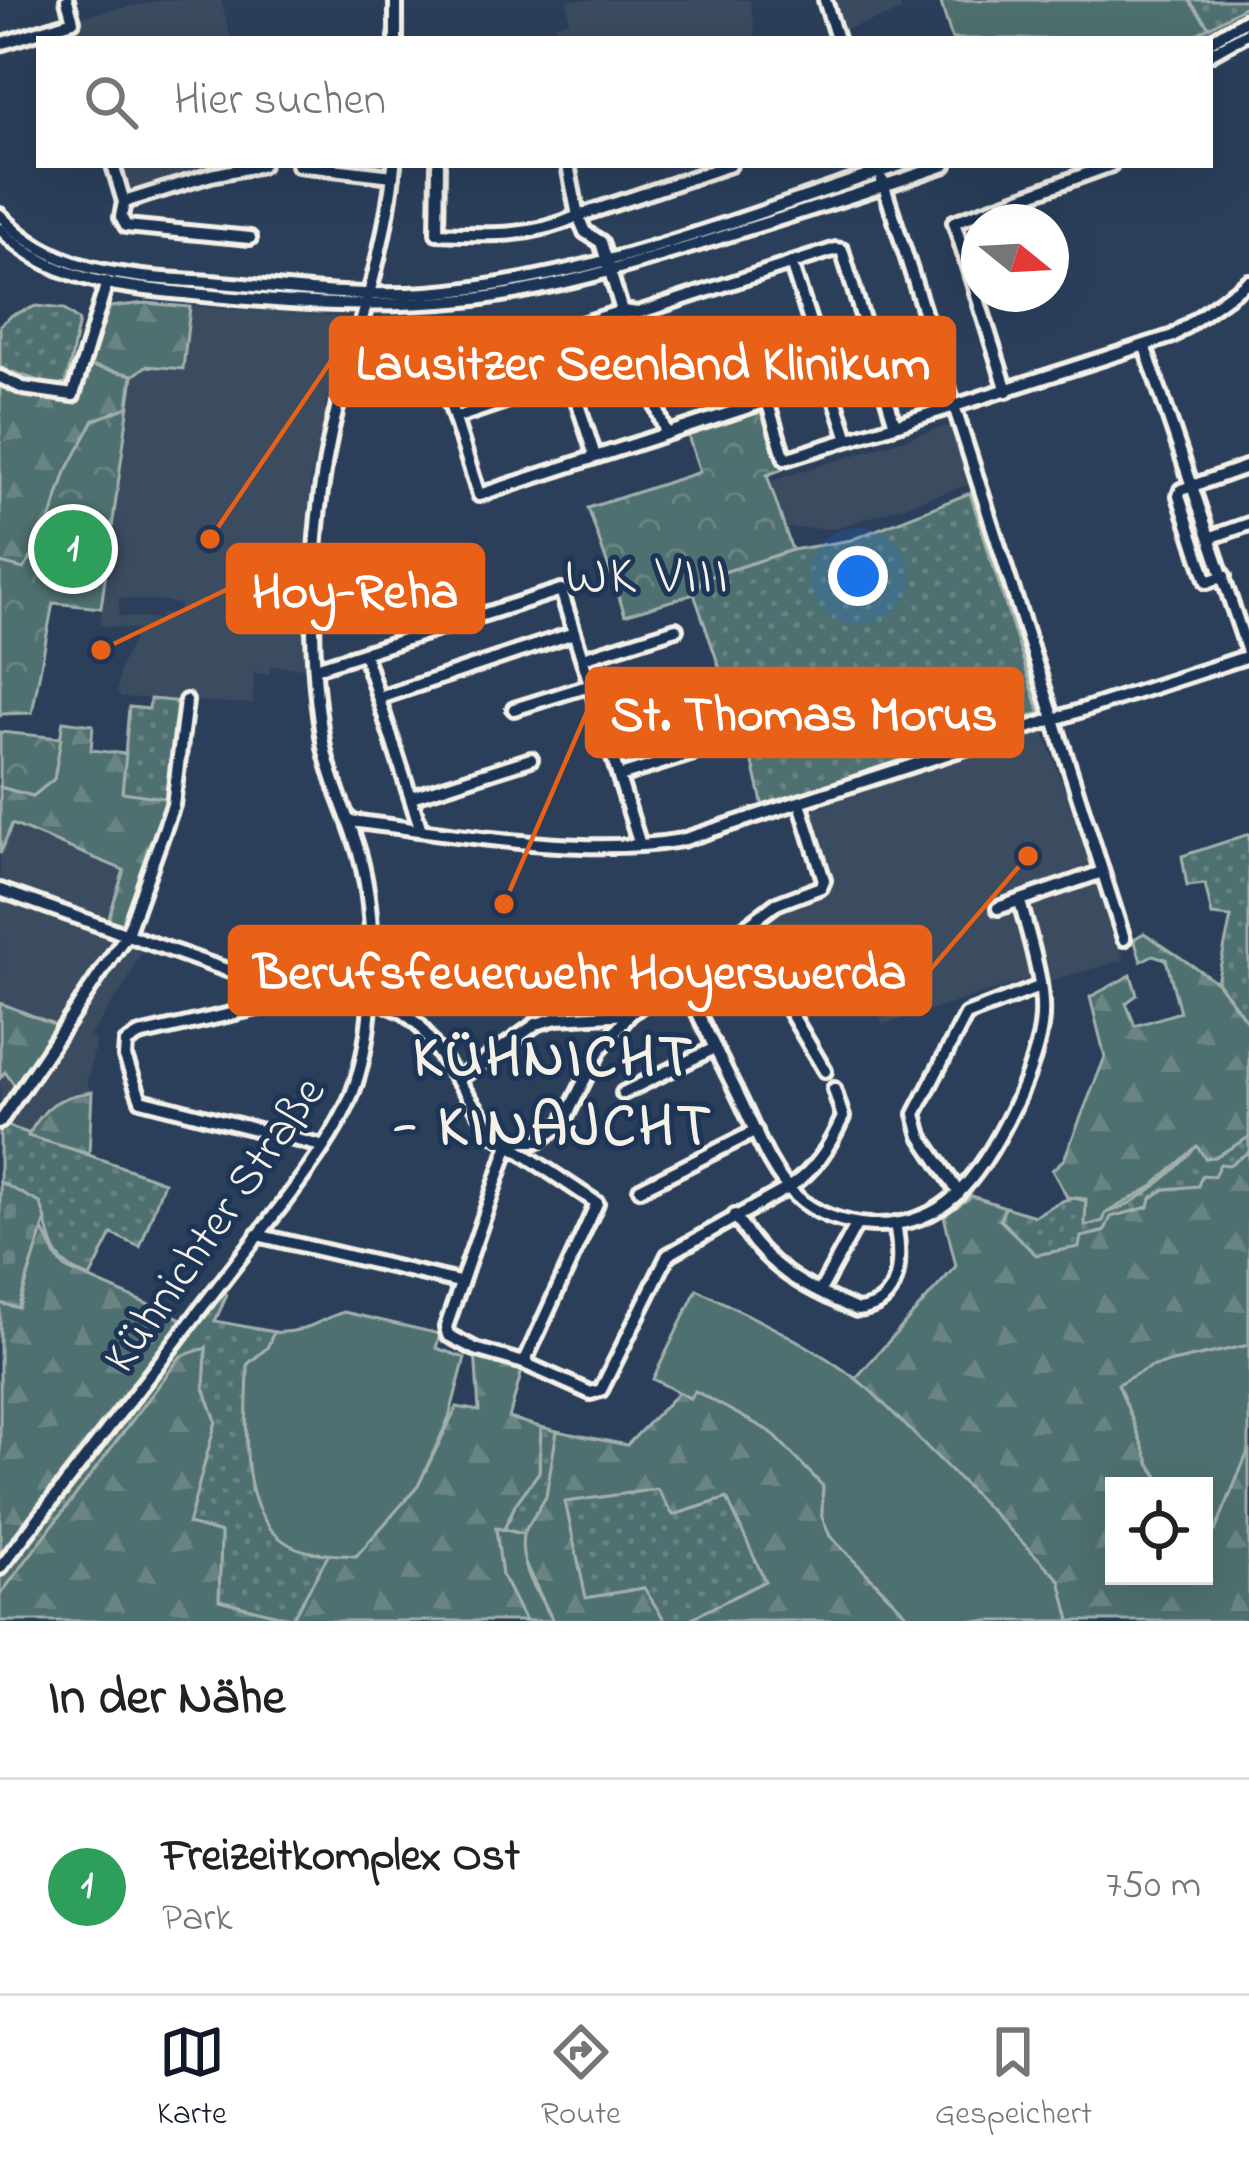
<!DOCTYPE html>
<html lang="de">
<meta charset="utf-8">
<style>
:root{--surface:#fff;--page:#f2f2f2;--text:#222;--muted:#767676;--line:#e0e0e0;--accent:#111827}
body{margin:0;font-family:"Indie Flower",sans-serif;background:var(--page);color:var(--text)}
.controls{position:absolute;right:36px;bottom:36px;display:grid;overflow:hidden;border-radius:0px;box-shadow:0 12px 48px #0002}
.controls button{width:108px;height:108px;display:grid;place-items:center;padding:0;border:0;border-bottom:3px solid var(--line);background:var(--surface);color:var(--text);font:60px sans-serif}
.compass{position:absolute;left:961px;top:204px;width:108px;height:108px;border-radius:50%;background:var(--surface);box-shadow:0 12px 48px #0002;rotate:108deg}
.you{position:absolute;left:858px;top:576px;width:42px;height:42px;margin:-30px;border:9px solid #fff;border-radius:50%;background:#1a73e8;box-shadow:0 0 0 18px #1a73e833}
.badge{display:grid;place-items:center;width:78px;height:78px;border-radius:50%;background:var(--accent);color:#fff;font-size:39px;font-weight:700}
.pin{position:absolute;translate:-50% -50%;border:6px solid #fff;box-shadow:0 3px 12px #0006}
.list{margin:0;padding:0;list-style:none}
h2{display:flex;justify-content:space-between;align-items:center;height:156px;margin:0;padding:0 48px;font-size:51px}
h2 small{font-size:39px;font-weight:400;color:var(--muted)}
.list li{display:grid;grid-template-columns:78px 1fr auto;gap:36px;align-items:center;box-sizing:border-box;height:216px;padding:0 48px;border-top:3px solid var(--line)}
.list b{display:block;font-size:45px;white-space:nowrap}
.list p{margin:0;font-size:39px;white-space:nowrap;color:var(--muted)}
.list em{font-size:39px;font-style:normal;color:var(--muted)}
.icon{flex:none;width:66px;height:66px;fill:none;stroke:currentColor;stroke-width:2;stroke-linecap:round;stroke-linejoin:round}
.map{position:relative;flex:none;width:1249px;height:1621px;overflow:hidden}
.search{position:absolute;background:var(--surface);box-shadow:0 12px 48px #0002;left:36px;right:36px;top:36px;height:132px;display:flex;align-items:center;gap:30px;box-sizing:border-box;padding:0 42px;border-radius:0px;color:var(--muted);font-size:45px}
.sheet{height:372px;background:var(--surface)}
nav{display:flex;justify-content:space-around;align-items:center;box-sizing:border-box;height:168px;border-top:3px solid var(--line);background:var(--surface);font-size:33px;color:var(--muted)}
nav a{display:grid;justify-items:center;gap:6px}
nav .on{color:var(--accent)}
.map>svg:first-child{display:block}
</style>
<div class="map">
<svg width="1249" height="1621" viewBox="0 0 1249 1621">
<defs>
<pattern id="grass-dots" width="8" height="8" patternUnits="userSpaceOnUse" patternTransform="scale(3)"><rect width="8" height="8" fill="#506f6f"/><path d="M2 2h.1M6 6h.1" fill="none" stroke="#6a8484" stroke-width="1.8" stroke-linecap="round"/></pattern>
<pattern id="forest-firs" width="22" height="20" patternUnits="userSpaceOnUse" patternTransform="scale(3)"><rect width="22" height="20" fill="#506f6f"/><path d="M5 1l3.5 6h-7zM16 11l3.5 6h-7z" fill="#6a8484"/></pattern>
<pattern id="cemetery-stones" width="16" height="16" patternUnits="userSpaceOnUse" patternTransform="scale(3)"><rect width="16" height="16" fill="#506f6f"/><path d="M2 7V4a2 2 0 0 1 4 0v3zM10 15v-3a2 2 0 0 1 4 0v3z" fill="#6a8484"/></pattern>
<pattern id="park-crowns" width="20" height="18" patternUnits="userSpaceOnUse" patternTransform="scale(3)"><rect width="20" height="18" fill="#506f6f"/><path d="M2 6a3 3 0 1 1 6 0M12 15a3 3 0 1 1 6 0" fill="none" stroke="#6a8484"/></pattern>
</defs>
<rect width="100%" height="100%" fill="#2b3f5b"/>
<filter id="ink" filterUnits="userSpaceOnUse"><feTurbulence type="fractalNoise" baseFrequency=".00833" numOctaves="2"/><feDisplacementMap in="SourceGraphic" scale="24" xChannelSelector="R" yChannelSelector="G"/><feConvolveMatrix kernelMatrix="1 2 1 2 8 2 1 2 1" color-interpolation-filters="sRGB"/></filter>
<g filter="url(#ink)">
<g fill="#3b4b60" fill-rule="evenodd">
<polygon points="164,0 221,0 231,39 82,39 76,17"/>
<polygon points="567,0 750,0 756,39 549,39 557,37 555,24 569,21"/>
<polygon points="825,0 899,0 902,11 835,33"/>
<polygon points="119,165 219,165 131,193 126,190"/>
<path d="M 146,303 L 347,317 L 349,322 L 347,347 L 325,402 L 326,414 L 310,480 L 306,668 L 270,666 L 269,674 L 254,673 L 253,704 L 121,697 L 117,693 L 120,667 L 138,630 L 100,625 L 133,376 L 104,319 L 110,307 ZM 119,598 L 164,601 L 180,605 L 178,615 L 161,614 L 160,619 L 119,616 Z"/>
<polygon points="950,425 968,485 835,529 787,528 771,481"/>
<polygon points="1044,732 1124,960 1041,983 1038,977 883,1025 871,993 816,1010 800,1020 743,920 775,898 827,875 806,811"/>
<polygon points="12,824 125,870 105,927 146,942 127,982 89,1037 96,1040 87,1083 92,1092 63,1096 40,1112 28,1136 5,1125 22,1098 0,1121 0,1078 4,1072 18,1093 63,1029 0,1003 0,855"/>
</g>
<g fill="url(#grass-dots)" stroke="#a2b0ac" stroke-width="3">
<polygon points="1189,0 1249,0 1249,4 1209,27"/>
<polygon points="36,306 63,309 79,321 66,384 60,388 13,372 7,374 0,366 0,325 12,315"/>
<polygon points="970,493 1040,713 763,807 754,767 694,594 702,579 792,550 851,540"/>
<polygon points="150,699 186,702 173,805 122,792 129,707 149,709"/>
<polygon points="1249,834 1249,1024 1217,982 1231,917 1212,915 1205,884 1187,886 1182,856"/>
<path d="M 5,1125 L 164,1182 L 140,1247 L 112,1234 L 90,1278 C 44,1259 55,1241 40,1203 L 0,1182 L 0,1133 Z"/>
<path d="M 1249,1137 L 1249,1152 L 1198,1186 L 1175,1190 L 1149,1207 L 1112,1217 L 1105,1231 L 1082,1237 L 1080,1247 L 1036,1255 L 1000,1220 L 1005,1207 L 1035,1216 C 1067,1197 1074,1190 1106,1213 C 1138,1205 1177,1170 1197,1145 L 1215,1157 Z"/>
<polygon points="220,1284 227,1295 215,1321 274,1332 267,1348 248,1364 251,1491 306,1551 329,1554 293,1619 219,1600 221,1533 188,1524 216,1421 204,1388 206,1348 0,1595 0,1553 182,1319 191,1323"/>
<polygon points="541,1427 557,1431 546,1497 523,1534 504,1529 516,1503 539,1472"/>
<polygon points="658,1489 674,1515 728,1498 766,1581 686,1621 665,1621 643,1588 586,1598 565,1502"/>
</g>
<g fill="url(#forest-firs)" stroke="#a2b0ac" stroke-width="3">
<polygon points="146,303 190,307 183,369 146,366 133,376 128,407 66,472 45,536 23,570 0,563 0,377 75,400 110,307"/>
<polygon points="63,721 93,725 91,750 126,754 122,792 164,798 173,805 127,934 106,926 124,870 12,824 0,854 0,787 33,796 54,779"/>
<polygon points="1144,933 1217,982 1249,1024 1249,1137 1215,1157 1205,1158 1197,1146 1153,1186 1106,1213 1103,1221 1085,1226 1086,1199 1067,1197 1052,1170 1064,1159 1105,1057 1090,997 1131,975 1137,995 1126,1003 1135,1026 1180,1012 1166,959 1153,955 1141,961 1134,939"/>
<polygon points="0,1003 59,1026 17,1089 5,1072 0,1078"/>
<path d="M 92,1092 L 89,1154 L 28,1136 C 44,1106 58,1096 92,1092 Z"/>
<polygon points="1249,1152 1249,1345 1150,1367 1149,1464 1164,1486 1114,1486 1114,1576 1204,1576 1204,1533 1215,1531 1249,1449 1249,1621 1070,1621 1059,1580 856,1378 956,1266 944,1216 972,1196 1005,1207 1000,1220 1036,1255 1079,1247 1081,1237 1104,1232 1111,1217 1149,1207 1151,1198 1165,1189 1198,1186 1202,1175 1214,1176 1220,1164 1229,1165"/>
<polygon points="43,1229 57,1259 67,1269 182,1319 0,1553 0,1303 19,1307"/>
<polygon points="206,1348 204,1388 216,1421 188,1524 221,1533 219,1600 292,1619 329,1554 356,1556 418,1486 457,1407 479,1411 475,1350 524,1363 509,1418 541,1427 539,1472 516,1503 504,1529 496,1529 502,1575 525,1621 0,1621 0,1595 181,1356"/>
<polygon points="694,1390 771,1432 823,1486 822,1517 830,1536 913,1621 686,1621 765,1581 727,1498 673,1515 657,1489 565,1502 586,1598 644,1588 665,1621 553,1621 520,1553 523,1534 546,1497 557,1431 627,1445 679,1392 689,1398"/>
</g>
<polygon fill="url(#cemetery-stones)" stroke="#a2b0ac" stroke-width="3" points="0,1182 40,1203 46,1219 18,1308 0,1303"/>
<g fill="url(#park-crowns)" stroke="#a2b0ac" stroke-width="3">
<polygon points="88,365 133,375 101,608 53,603 32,713 1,714 0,717 0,563 24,569 45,536 66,472 94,420 128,407 132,375 89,366 75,400 51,392 75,400"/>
<polygon points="763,408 783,469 767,475 792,550 702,579 694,594 625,615 588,508 700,472 687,433"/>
<polygon points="0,732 61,738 54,779 33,796 0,787"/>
</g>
<g fill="#506f6f" stroke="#a2b0ac" stroke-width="3">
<polygon points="945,0 1189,0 1209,27 1188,39 952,39 941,3"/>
<path d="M 697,1289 C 756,1320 823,1348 873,1393 L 1060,1580 L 1070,1621 L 914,1621 L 830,1536 L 822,1517 L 823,1486 L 771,1432 L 695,1391 L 690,1398 L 653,1379 Z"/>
<path d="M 344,1312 L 440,1334 L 436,1348 L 465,1358 L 449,1418 L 418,1486 L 356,1556 C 336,1554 310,1555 292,1546 C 233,1516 248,1419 248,1364 L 267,1348 L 274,1332 C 306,1334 315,1321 344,1312 Z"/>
<polygon points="1249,1345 1249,1449 1215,1531 1204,1533 1204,1486 1164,1486 1150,1464 1118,1384 1150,1367"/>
<path d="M 496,1528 L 523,1534 C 518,1567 538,1593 553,1621 L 525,1621 L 502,1575 Z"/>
</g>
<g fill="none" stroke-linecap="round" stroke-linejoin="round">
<g stroke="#f4f1e8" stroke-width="20">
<g id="minor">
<polyline points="396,0 396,39"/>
<polyline points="825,0 837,39"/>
<polyline points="1210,41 1249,18"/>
<polyline points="0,44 73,21 67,0"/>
<polyline points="1210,54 1249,32"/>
<polyline points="113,165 124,202 121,217 126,226 250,238"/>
<polyline points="298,165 393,176"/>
<path d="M 438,165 L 437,233 C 487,235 531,238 578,216 L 585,232 L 601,242 L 622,311 L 638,313 L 836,249 L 842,250 L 895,425 L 1173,336 L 1249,281"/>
<polyline points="568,165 578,216 730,165"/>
<polyline points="882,180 1124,939"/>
<polyline points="124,202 211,175 262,165"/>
<path d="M 0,215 C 55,276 134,277 210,282 C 283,288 355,298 428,293 C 591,280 747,215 901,165"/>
<path d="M 0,229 C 52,283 123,287 193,294 C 284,303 374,309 465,300 C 550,291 631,265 712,240 C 790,216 868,192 945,165"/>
<polyline points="791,263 848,439"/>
<polyline points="555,333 595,456"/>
<polyline points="1145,347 1249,655"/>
<polyline points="0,377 23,388 73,395 107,282"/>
<polyline points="1007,391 954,222 1111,165"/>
<polyline points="455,418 571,379"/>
<polyline points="666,433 622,311 439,369 479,495 767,401 785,459 895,425"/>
<polyline points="1212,537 1249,524"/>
<polyline points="1224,576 1207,582 1179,496 1181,490 1249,466"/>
<polyline points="364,653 421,830"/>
<polyline points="583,658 676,629"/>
<polyline points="316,668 561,590 640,845"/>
<polyline points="379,698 574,633"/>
<polyline points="514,709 591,685"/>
<polyline points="602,717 693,687"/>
<polyline points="620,776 713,747"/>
<polyline points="412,797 531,759"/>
<path d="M 350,821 C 452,833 581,858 682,840 L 1249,656"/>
<path d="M 0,890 L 295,994 L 373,998 L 405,1013 L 420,1026 L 495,1135 L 597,1203 L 524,1363 L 591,1393 L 601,1390 L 668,1255 L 788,1188 C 816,1170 829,1147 843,1117 L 834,1089"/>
<polyline points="998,908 1102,872"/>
<polyline points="741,929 825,1071"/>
<path d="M 681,977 C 700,1019 721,1060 741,1101 C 756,1132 770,1172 796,1196 C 834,1231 906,1236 948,1202 C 988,1171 1034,1077 1041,1027 C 1047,987 1029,939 1020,901"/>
<polyline points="295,994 288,1001 139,1035 126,1043 125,1057 141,1100 321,1146"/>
<polyline points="457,1080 536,1024 557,1018 630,1014"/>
<polyline points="623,1093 715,1048"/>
<polyline points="0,1122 127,934 173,805 186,701"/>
<polyline points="508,1147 516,1141 539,1141 563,1123 599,1051 630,1014 776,904 821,887 824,880 800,803"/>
<polyline points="508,1147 446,1327 448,1335 475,1349 524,1363"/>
<polyline points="640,1189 756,1131"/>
<polyline points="959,1193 921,1136 915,1114 966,1015 1039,987"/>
<path d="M 735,1215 C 765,1267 803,1287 857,1310 C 904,1306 901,1256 895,1223"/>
<polyline points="257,1235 459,1282"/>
<polyline points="820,1291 856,1225"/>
<path d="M 0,1568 C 78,1467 156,1367 234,1266 C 269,1221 333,1145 352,1094 C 376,1032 377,923 361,860 C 351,821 332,786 324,747 C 305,642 311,507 338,404 C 360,324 386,248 394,165"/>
</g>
</g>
<use href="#minor" stroke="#1d3557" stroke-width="10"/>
</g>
</g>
<g text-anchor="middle" stroke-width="10" stroke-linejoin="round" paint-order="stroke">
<g font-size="48" fill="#f4f1e8" stroke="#1d3557">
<text transform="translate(212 1223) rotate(-55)" y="17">Kühnichter Straße</text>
</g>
<g font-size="54" letter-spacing="3" fill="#f4f1e8" stroke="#1d3557">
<text x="648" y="592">WK VIII</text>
</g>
<g font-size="60" font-weight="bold" letter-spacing="3" fill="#f4f1e8" stroke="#1d3557">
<text x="554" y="1075">KÜHNICHT<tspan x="554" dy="69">- KINAJCHT</tspan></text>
</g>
</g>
<path fill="none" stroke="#e96117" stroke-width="4.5" d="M210 539L331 361M101 650L228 589M504 904L587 712M1028 856L930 970"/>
<g fill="#e96117" stroke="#1d3557" stroke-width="4.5">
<circle cx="210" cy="539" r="12"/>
<circle cx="101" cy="650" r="12"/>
<circle cx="504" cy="904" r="12"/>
<circle cx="1028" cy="856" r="12"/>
</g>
<g fill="#e96117" stroke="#e96117" stroke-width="4.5">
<rect x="331" y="318" width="623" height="87" rx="12"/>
<rect x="228" y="545" width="255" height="87" rx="12"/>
<rect x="587" y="669" width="435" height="87" rx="12"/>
<rect x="230" y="927" width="700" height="87" rx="12"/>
</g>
<g font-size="51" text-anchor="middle" font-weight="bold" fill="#fff">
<text x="643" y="379">Lausitzer Seenland Klinikum</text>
<text x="355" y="607">Hoy-Reha</text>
<text x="804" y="730">St. Thomas Morus</text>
<text x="580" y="988">Berufsfeuerwehr Hoyerswerda</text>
</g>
</svg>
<div class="controls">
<button><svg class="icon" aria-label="locate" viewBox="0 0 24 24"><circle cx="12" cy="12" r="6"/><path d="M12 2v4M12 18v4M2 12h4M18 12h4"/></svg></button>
</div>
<svg class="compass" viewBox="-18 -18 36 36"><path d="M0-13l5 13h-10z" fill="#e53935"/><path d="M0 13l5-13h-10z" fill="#767676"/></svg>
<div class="you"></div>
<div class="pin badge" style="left:73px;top:549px;background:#2e9e5b">1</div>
<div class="search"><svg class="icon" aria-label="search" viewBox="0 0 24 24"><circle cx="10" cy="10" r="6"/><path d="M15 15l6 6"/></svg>Hier suchen</div>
</div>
<section class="sheet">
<h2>In der Nähe<small></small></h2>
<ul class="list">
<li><span class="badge" style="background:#2e9e5b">1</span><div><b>Freizeitkomplex Ost</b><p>Park</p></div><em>750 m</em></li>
</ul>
</section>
<nav>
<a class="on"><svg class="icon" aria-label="map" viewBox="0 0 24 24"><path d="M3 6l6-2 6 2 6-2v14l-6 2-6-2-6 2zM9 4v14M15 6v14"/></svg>Karte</a>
<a><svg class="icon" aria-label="directions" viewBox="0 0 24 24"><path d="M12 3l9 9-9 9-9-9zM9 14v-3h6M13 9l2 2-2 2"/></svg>Route</a>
<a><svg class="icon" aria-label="saved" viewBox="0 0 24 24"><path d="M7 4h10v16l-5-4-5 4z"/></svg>Gespeichert</a>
</nav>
